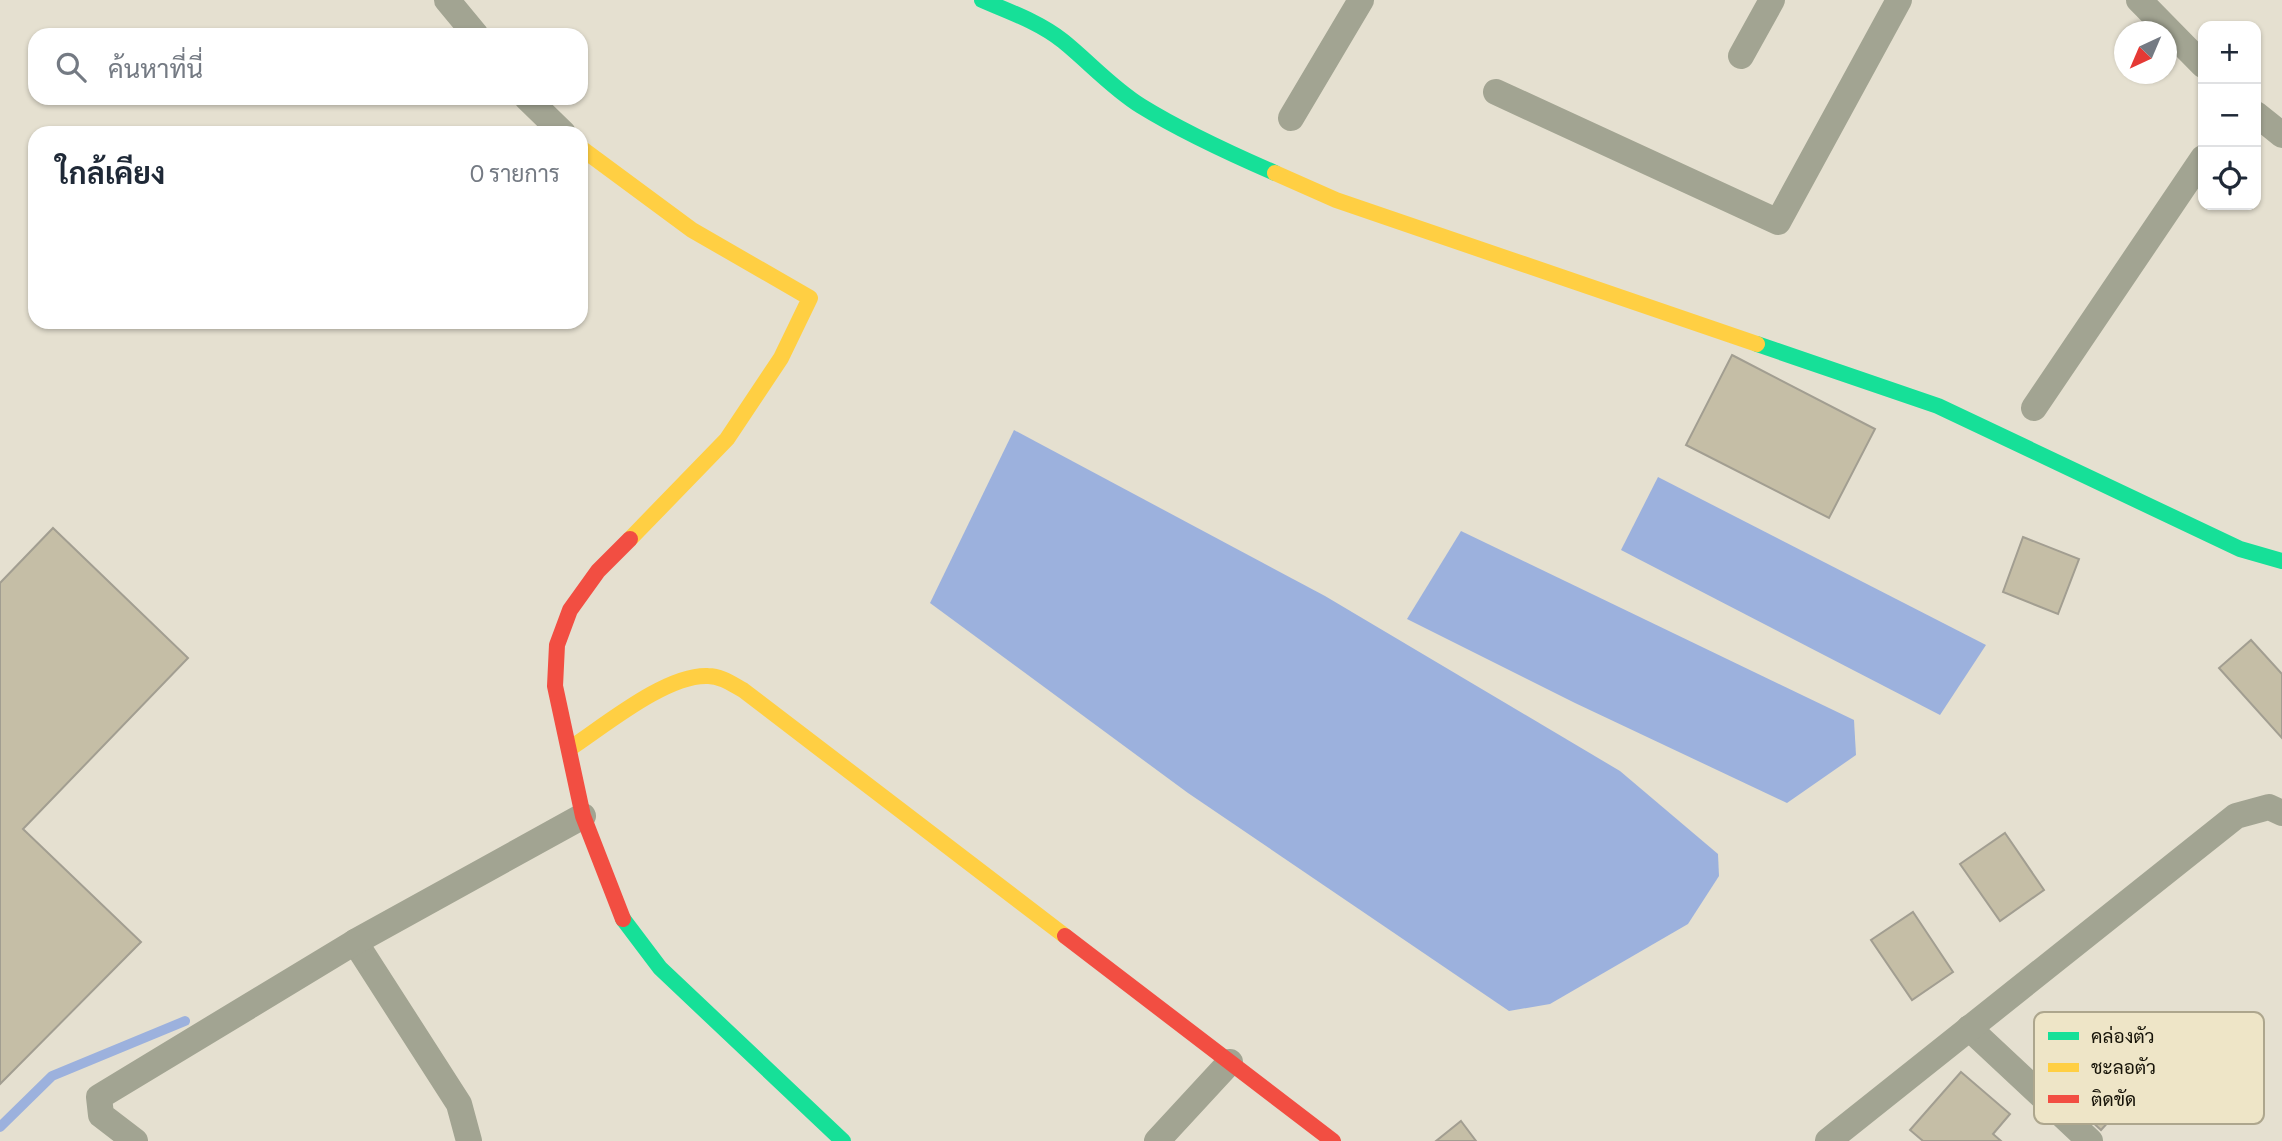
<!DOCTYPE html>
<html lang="th">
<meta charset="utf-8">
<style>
:root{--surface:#fff;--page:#f6f6f7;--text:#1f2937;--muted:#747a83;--line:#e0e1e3}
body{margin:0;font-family:Commissioner,Sarabun,sans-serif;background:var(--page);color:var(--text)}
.controls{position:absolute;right:21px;top:21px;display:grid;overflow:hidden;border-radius:14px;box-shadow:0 2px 5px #0004}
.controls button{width:63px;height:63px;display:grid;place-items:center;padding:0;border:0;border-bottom:2px solid var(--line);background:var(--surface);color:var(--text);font:35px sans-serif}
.compass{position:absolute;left:2114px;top:21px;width:63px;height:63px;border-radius:50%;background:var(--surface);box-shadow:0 2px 5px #0004;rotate:224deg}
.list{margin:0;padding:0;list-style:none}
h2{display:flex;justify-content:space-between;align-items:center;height:91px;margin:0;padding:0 28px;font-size:30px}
h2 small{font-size:23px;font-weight:400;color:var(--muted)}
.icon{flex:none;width:38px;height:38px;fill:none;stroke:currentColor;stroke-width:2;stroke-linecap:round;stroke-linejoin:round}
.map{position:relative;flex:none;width:2282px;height:1141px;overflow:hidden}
.search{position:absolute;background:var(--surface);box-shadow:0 2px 5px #0004;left:28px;top:28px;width:560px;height:77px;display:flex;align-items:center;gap:18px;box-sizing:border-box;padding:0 24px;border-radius:21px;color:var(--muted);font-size:26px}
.panel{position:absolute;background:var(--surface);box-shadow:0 2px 5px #0004;left:28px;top:126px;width:560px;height:203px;border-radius:21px}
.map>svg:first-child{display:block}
</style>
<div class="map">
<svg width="2282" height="1141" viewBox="0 0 2282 1141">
<rect width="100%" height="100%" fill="#e5e0d0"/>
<g fill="#9cb1dd">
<polygon points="1014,430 1325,596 1620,771 1718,854 1719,876 1688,924 1550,1004 1509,1011 1188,793 930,603"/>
<polygon points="1658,477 1986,645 1940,715 1621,550"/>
<polygon points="1461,531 1854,720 1856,755 1787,803 1575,703 1407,619"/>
</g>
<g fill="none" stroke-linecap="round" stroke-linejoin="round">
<polyline stroke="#9cb1dd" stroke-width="10" points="0,1127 52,1076 185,1021"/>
</g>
<g fill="#c5bea6" stroke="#a29e91" stroke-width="2">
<polygon points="1732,355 1875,429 1829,518 1686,445"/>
<polygon points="53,528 188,658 23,829 141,942 0,1084 0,583"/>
<polygon points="2023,537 2079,559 2058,614 2003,592"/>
<polygon points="2251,640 2282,674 2282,738 2219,668"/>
<polygon points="2005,833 2044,890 2000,921 1960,864"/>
<polygon points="1913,912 1953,972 1912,1000 1871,940"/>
<polygon points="2091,1037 2142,1085 2101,1130 2049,1082"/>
<polygon points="1961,1072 2010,1114 1993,1134 2001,1141 1923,1141 1910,1130"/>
<polygon points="1461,1121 1476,1141 1436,1141"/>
</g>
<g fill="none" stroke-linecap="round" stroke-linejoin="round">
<g stroke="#a2a492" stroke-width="26">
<polyline points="447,0 476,35"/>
<polyline points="2139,0 2203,65"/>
<polyline points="1741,56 1772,0"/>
<polyline points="1496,92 1778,222 1899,0"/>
<polyline points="527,98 563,133"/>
<polyline points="2256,114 2282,135"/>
<polyline points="1291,118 1361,0"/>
<polyline points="2034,408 2203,158"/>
<polyline points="355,942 459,1104 469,1141"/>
<polyline points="1969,1028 2090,1141"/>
<polyline points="135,1141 101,1115 99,1097 355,942 583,816"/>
<polyline points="1157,1141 1230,1062"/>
<polyline points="1828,1141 2236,816 2269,807 2282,813"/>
</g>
<g stroke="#16e098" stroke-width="16">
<path d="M 982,0 C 1010,12 1039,22 1063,41 C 1089,62 1112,88 1141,106 C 1183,132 1229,153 1275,173"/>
<polyline points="1757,344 1938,406 2240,549 2282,561"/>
<polyline points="623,919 660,968 843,1141"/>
</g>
<g stroke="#ffcf43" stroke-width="16">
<polyline points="581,148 692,230 810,298 781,358 727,439 630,539"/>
<polyline points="1275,173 1336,200 1757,344"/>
<path d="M 569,749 C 603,727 666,674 708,676 C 721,676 732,684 743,690 L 1065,936"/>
</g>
<g stroke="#f24e42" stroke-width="16">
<polyline points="623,919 583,816 555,686 557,645 570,610 598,571 630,539"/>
<polyline points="1065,936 1333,1141"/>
</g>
</g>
<rect x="2034" y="1012" width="230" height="112" rx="10" fill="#eee5c7" stroke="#ada68d" stroke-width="2"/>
<rect x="2048" y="1032" width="31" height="8" fill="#16e098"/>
<rect x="2048" y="1063" width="31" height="9" fill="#ffcf43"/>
<rect x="2048" y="1095" width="31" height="8" fill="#f24e42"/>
<g font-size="19" fill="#151207">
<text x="2091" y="1043">คล่องตัว</text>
<text x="2091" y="1074">ชะลอตัว</text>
<text x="2091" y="1106">ติดขัด</text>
</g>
</svg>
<div class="controls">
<button>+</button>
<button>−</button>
<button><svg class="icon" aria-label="locate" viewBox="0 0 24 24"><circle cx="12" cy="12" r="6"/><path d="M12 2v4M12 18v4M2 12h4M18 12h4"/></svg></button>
</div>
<svg class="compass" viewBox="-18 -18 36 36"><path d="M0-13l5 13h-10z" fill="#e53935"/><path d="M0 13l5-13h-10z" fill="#747a83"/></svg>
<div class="search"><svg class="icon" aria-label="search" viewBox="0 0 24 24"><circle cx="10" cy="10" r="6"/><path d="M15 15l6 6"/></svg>ค้นหาที่นี่</div>
<section class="panel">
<h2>ใกล้เคียง<small>0 รายการ</small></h2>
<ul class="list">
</ul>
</section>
</div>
